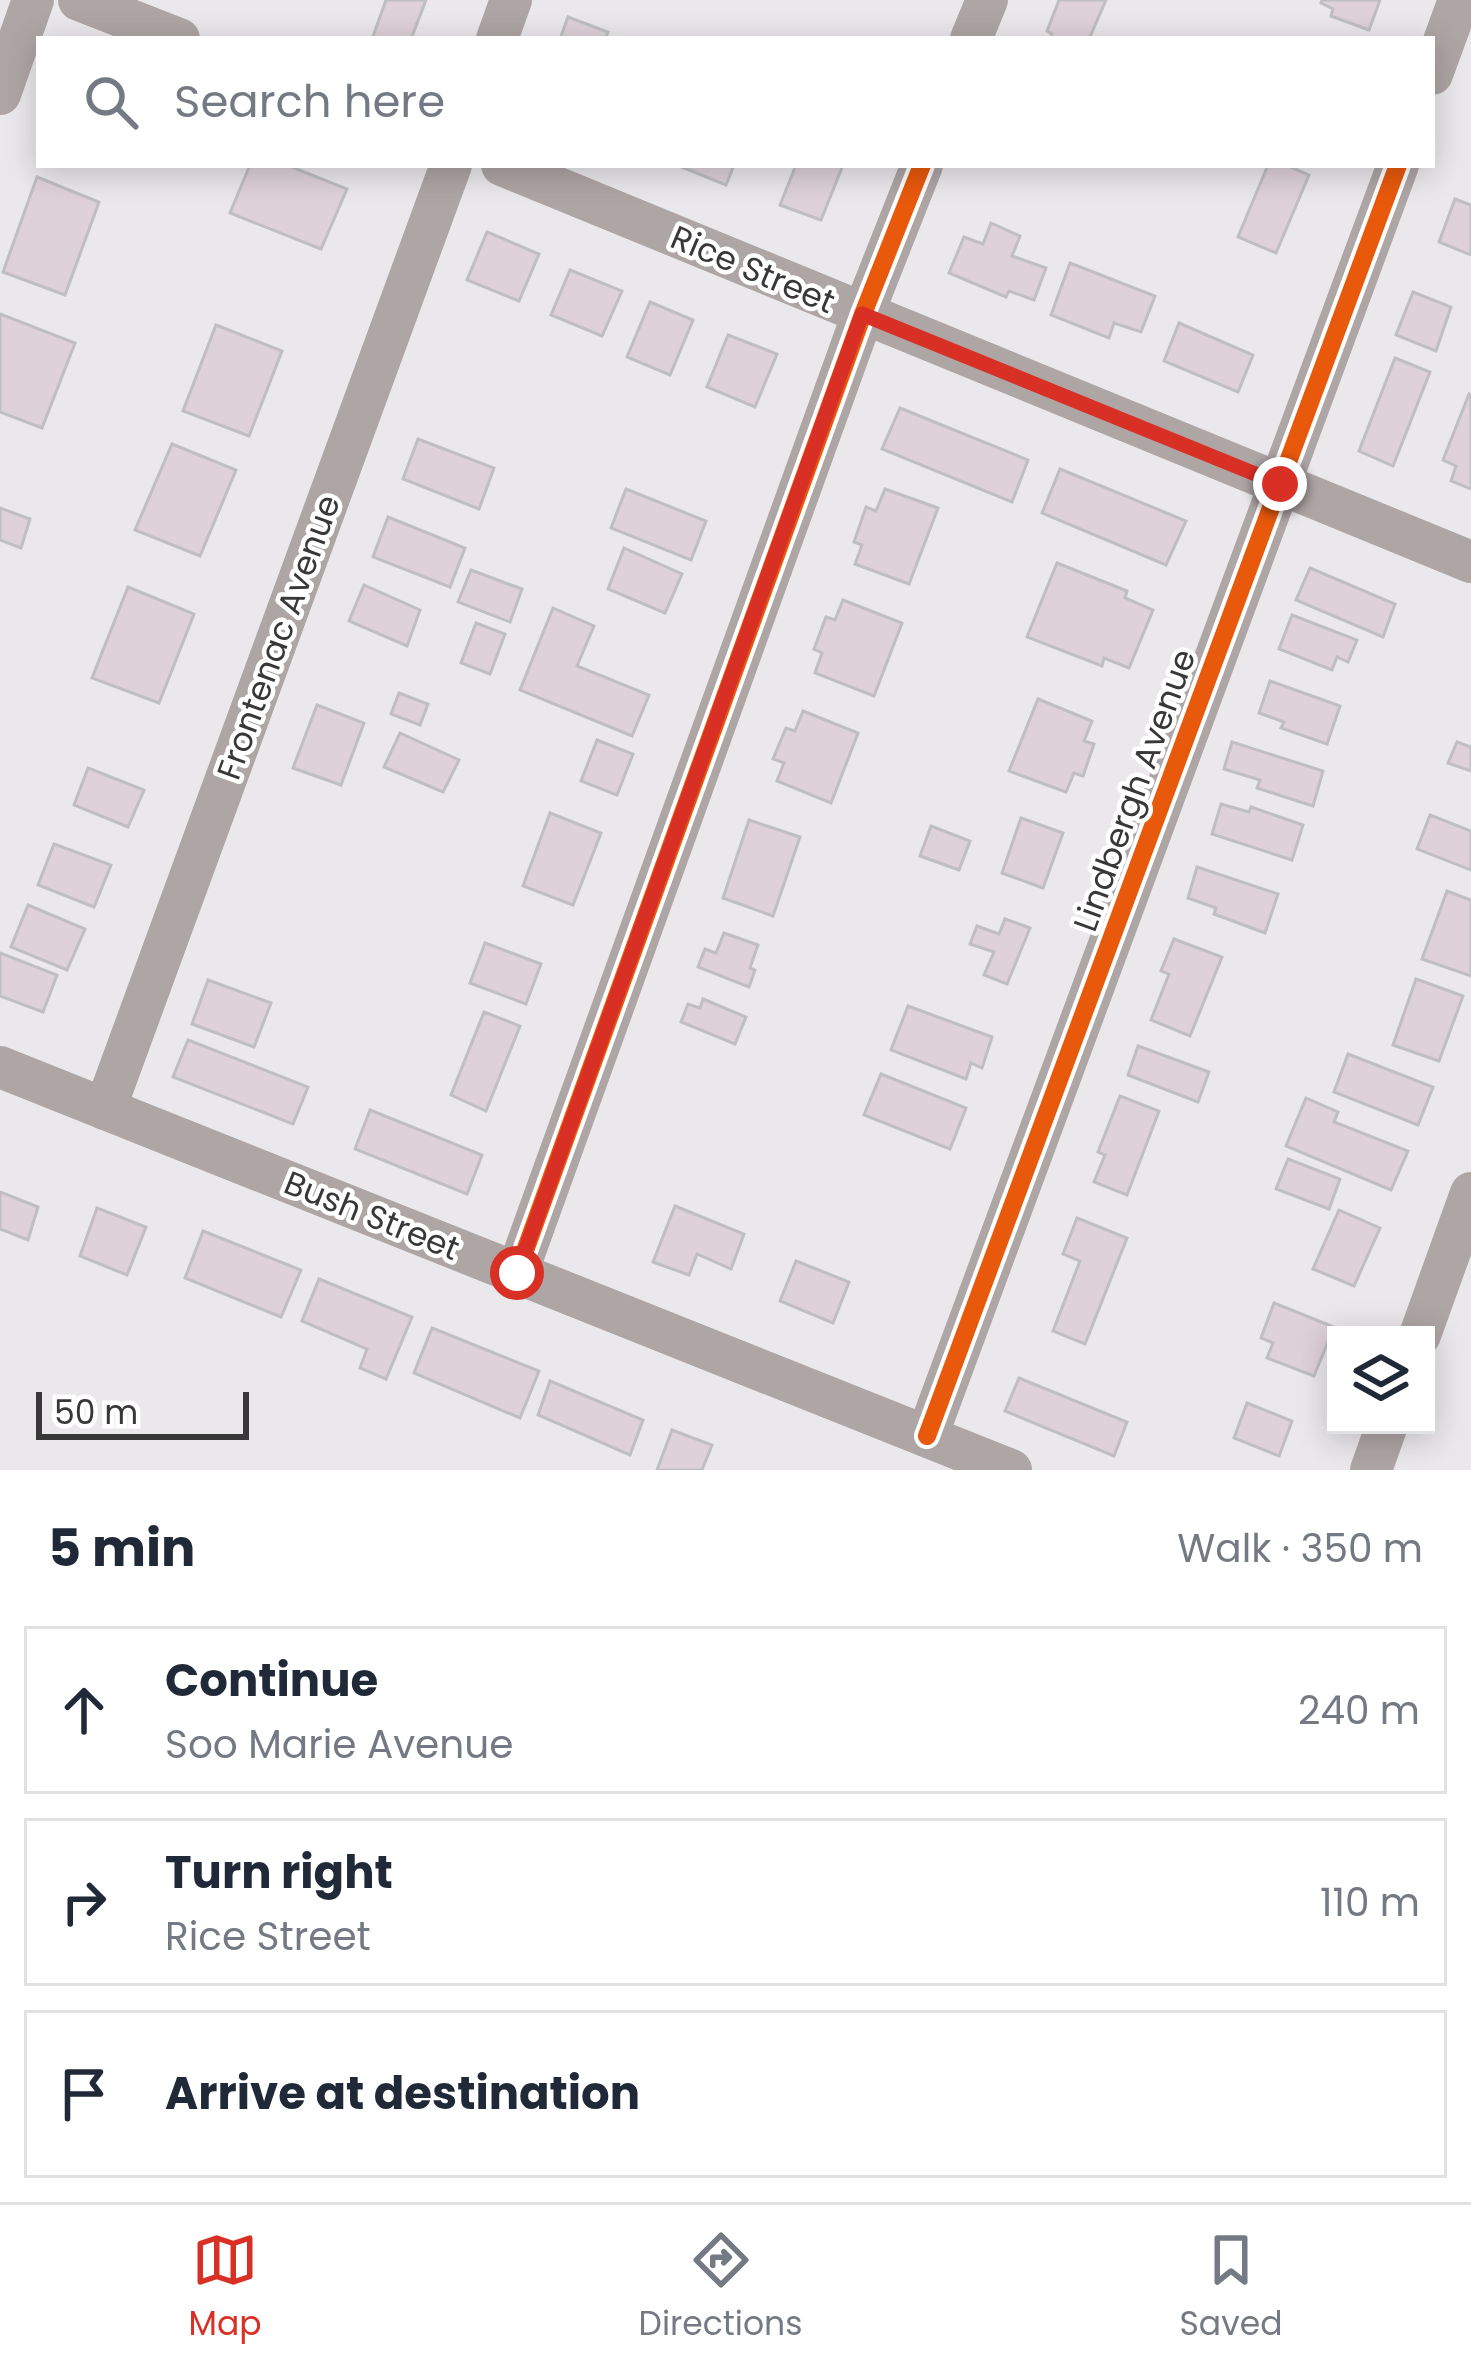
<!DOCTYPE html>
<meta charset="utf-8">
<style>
:root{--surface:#fff;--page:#f6f6f7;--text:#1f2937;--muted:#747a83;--line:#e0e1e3;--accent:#d93025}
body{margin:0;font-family:Poppins,sans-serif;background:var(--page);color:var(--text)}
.controls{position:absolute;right:36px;bottom:36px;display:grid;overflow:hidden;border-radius:0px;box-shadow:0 6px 30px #0003}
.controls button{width:108px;height:108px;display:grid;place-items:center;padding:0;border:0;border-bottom:3px solid var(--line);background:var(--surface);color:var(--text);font:60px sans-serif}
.scale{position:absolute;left:36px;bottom:30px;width:213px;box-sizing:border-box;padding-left:12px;border:6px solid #393839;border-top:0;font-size:33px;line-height:42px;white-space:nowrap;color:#393839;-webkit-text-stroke:9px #fff;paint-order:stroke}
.stop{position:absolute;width:36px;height:36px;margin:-27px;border:9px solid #d93025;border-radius:50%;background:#fff}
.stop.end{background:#d93025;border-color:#fff;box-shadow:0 3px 12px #0008}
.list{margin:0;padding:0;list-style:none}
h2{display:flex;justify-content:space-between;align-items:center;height:156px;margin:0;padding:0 48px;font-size:51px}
h2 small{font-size:39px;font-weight:400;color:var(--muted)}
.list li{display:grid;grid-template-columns:78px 1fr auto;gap:36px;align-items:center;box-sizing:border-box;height:168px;margin:0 24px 24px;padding:0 24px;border:3px solid var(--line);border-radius:0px}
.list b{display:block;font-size:45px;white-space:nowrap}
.list p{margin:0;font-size:39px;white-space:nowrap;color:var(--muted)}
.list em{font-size:39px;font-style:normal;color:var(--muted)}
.icon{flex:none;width:66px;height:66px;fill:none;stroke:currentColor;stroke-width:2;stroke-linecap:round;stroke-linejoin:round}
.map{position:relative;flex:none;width:1471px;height:1470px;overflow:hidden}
.search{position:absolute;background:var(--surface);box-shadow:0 6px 30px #0003;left:36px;right:36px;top:36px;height:132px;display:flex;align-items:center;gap:30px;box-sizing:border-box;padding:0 42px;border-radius:0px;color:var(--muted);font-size:45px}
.sheet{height:732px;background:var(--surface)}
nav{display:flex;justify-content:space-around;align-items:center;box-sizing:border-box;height:168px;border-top:3px solid var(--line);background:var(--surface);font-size:33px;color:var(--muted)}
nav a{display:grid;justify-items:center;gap:6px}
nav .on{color:var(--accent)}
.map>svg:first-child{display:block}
</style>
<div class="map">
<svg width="1471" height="1470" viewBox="0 0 1471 1470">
<rect width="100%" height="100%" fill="#eae8eb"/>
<g fill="#ded1d8" stroke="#c0bfc0" stroke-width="3">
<polygon points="386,0 426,0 411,39 372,39"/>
<polygon points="1059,0 1106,0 1089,39 1050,39 1052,34 1047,31"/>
<polygon points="1322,0 1380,0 1369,30 1331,16 1333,9 1321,3"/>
<polygon points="568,17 608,32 605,39 560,39"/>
<polygon points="250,165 287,165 347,189 321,249 230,213"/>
<polygon points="677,165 734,165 726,185"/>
<polygon points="796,165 843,165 821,220 780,205"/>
<polygon points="1268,165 1286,165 1309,175 1276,253 1238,237"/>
<polygon points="37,177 99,202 65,295 3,272"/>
<polygon points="1455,199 1471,205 1471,255 1439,242"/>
<polygon points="991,223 1020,236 1012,256 1046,268 1034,300 1009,291 1006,297 949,273 964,237 983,244"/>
<polygon points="487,232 539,254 519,301 467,280"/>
<polygon points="1070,263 1155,296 1141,332 1114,323 1109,338 1051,315"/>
<polygon points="570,270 622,291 602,336 551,315"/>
<polygon points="1413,292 1451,307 1436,351 1396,335"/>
<polygon points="650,302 693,320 670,375 627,357"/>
<polygon points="0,314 75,343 42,428 0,412"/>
<polygon points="1179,323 1253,355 1238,392 1164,361"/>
<polygon points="216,325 282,351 249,436 183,411"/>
<polygon points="728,335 777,354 755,407 707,387"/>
<polygon points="1395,358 1430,372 1393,466 1359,451"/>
<polygon points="1469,394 1471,395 1471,489 1451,481 1456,466 1443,460"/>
<polygon points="900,408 1028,460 1012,502 882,449"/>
<polygon points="418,439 494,468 479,509 403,479"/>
<polygon points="172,444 236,470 200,556 135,530"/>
<polygon points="1060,469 1186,521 1166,565 1042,513"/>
<polygon points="626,489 706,521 691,560 611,528"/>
<polygon points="885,489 938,508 909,584 855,564 862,545 854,542 866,507 876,511"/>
<polygon points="0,508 30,519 21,548 0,540"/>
<polygon points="388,517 465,548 450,587 373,557"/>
<polygon points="624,548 682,574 665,613 608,589"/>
<polygon points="1057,563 1127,591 1125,598 1153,610 1129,668 1104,658 1102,666 1027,637"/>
<polygon points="1310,568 1395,604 1383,637 1296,600"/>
<polygon points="471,570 522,589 510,622 458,602"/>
<polygon points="364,585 420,610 407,646 349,621"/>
<polygon points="128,587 194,614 159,703 92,678"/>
<polygon points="843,600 902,623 874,696 815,673 822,653 814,649 826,617 835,620"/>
<polygon points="553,608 594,626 577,666 649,695 632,736 520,690"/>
<polygon points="1292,615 1357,640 1348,662 1337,657 1332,670 1279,649"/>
<polygon points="476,623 505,634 490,674 461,663"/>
<polygon points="1270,681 1340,706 1327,744 1281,728 1284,722 1259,713"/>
<polygon points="399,693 428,704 420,725 391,714"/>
<polygon points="1038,699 1092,721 1084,741 1094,744 1083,776 1074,773 1066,792 1009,771"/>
<polygon points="317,705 364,723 341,785 293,768"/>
<polygon points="803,711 858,733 831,803 777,781 784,763 773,759 786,728 795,731"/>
<polygon points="400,733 459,760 443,792 384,767"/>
<polygon points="597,740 633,754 617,795 581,781"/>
<polygon points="1232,742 1323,771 1313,806 1257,788 1260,780 1224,769"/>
<polygon points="1457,742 1471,747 1471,771 1448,763"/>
<polygon points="88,768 144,790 128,827 74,805"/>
<polygon points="1221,804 1249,812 1251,807 1303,825 1292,860 1212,834"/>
<polygon points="550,813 601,833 573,905 523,886"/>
<polygon points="1430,815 1471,831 1471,870 1417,849"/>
<polygon points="1021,818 1063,833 1043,888 1002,873"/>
<polygon points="749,820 800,837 773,916 723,898"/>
<polygon points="931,826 970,841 959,870 920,856"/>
<polygon points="54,844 111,865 94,907 38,885"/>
<polygon points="1197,867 1278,894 1265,933 1214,914 1216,908 1188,898"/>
<polygon points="1447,891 1471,900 1471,976 1422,959"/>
<polygon points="28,905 85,929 67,970 11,947"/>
<polygon points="1005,919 1030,928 1007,984 984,975 994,952 970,944 977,926 999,934"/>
<polygon points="724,933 758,945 750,968 755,970 749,987 698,967 705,949 716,953"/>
<polygon points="1174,939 1222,957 1190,1036 1151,1020 1169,974 1161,971"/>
<polygon points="485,943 541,964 526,1004 470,983"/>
<polygon points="0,953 57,975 43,1012 0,996"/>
<polygon points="1416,979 1463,996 1439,1061 1393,1045"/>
<polygon points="208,980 271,1003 254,1047 192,1024"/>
<polygon points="703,999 746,1017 735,1044 681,1022 688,1004 700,1008"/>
<polygon points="908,1006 992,1037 982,1068 971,1063 966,1079 891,1050"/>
<polygon points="484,1012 520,1026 486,1111 451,1095"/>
<polygon points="188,1040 308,1087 293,1124 173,1077"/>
<polygon points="1138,1046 1209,1072 1198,1102 1128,1075"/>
<polygon points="1348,1054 1433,1087 1418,1125 1334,1092"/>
<polygon points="881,1074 966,1108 950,1149 864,1115"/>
<polygon points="1120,1096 1159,1111 1127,1195 1094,1182 1105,1155 1098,1152"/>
<polygon points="1306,1098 1338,1112 1334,1122 1408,1151 1391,1190 1286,1146"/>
<polygon points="370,1110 482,1155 467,1194 355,1149"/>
<polygon points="1288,1159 1340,1179 1329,1209 1276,1189"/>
<polygon points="0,1192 38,1207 28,1240 0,1229"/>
<polygon points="675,1206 744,1234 731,1269 697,1254 689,1275 653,1262"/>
<polygon points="97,1208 146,1227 127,1275 80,1256"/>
<polygon points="1339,1210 1380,1228 1354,1286 1313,1269"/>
<polygon points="1077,1218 1127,1238 1085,1344 1053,1331 1080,1261 1063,1254"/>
<polygon points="203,1231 301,1270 281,1317 185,1278"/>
<polygon points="796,1261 849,1282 833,1323 780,1301"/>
<polygon points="319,1279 412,1317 386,1379 360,1368 367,1349 302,1321"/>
<polygon points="1274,1303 1334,1327 1314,1376 1267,1358 1273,1343 1261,1338"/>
<polygon points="432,1328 539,1371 520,1418 414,1373"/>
<polygon points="1019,1378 1127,1422 1114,1456 1005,1411"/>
<polygon points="550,1381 643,1420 630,1455 538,1415"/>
<polygon points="1247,1403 1292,1421 1279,1456 1234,1438"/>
<polygon points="672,1430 712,1445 702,1470 657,1470"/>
</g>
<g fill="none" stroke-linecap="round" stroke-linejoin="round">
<g stroke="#aea5a5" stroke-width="42">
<polyline points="79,0 179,39"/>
<polyline points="497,39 511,0"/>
<polyline points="971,39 987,0"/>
<polyline points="1432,74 1459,0"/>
<polyline points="0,94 33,0"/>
<polyline points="502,165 1471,562"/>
<polyline points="0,1067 1011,1470"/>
<polyline points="105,1109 451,165"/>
<polyline points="517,1273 863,314 922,165"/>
<polyline points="1420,1335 1471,1193"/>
<polyline points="927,1436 1398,165"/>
<polyline points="1371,1470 1387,1425"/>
</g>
<g stroke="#fff" stroke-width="26">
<g id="cycleway">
<polyline points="517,1273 863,314 922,165"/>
<polyline points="927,1436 1398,165"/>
</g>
</g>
<use href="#cycleway" stroke="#e8590c" stroke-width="18"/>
</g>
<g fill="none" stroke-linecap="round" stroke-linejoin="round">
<polyline stroke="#d93025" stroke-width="15" points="517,1273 862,314 1280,484"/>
</g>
<g text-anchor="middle" stroke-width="9" stroke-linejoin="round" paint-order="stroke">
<g font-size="33" fill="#393839" stroke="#fff">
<text transform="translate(753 269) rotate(23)" y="12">Rice Street</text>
<text transform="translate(278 637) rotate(-70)" y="12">Frontenac Avenue</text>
<text transform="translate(1134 790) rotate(-70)" y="12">Lindbergh Avenue</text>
<text transform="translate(372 1215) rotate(22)" y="12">Bush Street</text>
</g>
</g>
</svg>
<div class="controls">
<button><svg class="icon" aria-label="layers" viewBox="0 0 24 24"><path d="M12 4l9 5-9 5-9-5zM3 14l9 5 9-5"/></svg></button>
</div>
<div class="scale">50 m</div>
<div class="stop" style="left:517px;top:1273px"></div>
<div class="stop end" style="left:1280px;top:484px"></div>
<div class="search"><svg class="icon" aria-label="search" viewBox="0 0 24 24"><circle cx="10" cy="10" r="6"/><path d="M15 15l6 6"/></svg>Search here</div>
</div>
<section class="sheet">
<h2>5 min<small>Walk · 350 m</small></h2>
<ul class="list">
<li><svg class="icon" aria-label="ahead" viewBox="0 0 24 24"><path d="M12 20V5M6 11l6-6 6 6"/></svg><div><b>Continue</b><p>Soo Marie Avenue</p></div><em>240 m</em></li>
<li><svg class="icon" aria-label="right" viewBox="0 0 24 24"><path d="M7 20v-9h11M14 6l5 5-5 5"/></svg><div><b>Turn right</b><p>Rice Street</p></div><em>110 m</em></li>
<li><svg class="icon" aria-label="arrive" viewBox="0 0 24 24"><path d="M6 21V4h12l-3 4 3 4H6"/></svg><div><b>Arrive at destination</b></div></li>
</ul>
</section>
<nav>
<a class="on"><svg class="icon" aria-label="map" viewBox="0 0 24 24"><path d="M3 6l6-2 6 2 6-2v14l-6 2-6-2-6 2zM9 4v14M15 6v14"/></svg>Map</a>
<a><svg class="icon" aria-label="directions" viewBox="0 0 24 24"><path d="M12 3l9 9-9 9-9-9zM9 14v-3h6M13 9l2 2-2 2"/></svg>Directions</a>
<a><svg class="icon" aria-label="saved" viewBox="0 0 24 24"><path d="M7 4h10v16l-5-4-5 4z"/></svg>Saved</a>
</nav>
